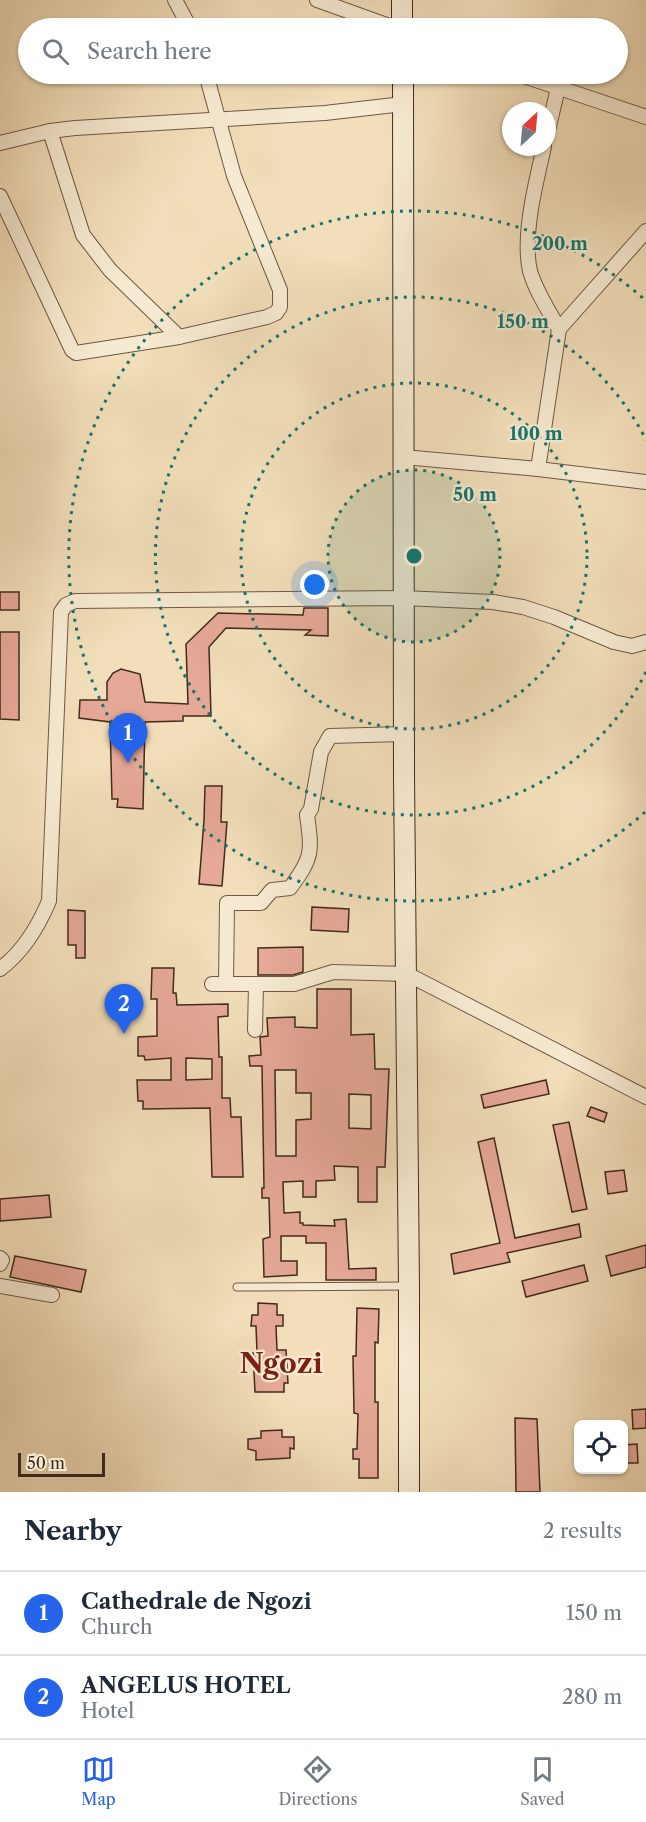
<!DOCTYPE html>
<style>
:root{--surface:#fff;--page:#f6f6f7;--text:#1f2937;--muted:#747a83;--line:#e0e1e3;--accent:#2563eb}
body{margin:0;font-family:"Libre Caslon Text",serif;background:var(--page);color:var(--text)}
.controls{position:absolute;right:18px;bottom:18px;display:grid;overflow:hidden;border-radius:9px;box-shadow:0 2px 4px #0004}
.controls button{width:54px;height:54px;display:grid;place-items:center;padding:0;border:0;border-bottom:2px solid var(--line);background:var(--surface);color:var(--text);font:30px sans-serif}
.compass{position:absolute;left:502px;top:102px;width:54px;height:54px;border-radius:50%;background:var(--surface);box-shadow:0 2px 4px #0004;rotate:26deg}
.scale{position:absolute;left:18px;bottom:15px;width:87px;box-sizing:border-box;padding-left:6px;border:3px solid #422a1d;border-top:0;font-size:16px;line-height:21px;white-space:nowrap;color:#422a1d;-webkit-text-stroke:4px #f7ead2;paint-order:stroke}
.you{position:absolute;left:315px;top:585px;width:21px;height:21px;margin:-15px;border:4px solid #fff;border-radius:50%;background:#1a73e8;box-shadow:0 0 0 9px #1a73e833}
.badge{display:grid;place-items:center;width:39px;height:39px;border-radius:50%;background:var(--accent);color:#fff;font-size:20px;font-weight:700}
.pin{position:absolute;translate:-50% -50px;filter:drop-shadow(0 2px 3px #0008)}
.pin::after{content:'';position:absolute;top:32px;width:21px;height:18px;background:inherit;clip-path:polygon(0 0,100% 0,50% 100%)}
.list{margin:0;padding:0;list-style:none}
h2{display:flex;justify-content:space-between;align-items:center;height:78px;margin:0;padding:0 24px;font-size:26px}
h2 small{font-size:20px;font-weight:400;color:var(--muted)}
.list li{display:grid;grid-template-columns:39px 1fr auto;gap:18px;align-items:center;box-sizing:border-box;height:84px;padding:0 24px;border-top:2px solid var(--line)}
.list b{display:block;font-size:22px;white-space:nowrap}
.list p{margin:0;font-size:20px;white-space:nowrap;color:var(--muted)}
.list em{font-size:20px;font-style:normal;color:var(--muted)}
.icon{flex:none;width:33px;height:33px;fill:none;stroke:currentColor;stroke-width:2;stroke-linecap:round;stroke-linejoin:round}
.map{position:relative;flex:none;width:646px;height:1492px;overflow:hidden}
.search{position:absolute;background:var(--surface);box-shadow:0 2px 4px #0004;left:18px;right:18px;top:18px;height:66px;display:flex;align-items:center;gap:15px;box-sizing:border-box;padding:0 21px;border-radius:33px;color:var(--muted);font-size:22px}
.sheet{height:246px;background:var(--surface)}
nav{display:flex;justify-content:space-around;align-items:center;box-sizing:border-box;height:84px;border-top:2px solid var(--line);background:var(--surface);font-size:16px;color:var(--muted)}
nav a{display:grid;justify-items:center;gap:3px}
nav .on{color:var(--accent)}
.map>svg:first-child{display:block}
</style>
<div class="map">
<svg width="646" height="1492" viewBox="0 0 646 1492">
<rect width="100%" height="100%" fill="#f2deba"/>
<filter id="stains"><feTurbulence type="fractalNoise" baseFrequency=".00333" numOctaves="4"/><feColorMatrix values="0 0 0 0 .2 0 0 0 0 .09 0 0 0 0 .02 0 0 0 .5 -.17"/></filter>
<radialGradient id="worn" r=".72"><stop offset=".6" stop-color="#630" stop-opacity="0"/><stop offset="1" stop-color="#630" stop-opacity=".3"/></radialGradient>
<g fill="#e6a897" stroke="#422a1d" stroke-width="1.5" fill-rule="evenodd">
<rect x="0" y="592" width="19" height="18"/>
<polygon points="304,608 328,608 328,636 305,635 311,630 226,628 209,647 211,716 183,716 183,721 145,722 143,809 117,807 118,799 112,799 110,722 79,718 80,700 107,700 107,682 113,673 121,669 140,674 145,702 188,704 186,644 218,613 303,615"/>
<polygon points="0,632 19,632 19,720 0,719"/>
<polygon points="205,786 222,786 221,822 227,822 222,886 199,884 204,820"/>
<polygon points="312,907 349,909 348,932 311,930"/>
<polygon points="68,910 85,911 85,958 76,958 76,945 68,945"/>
<polygon points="303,947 303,972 293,975 258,975 258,948"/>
<path d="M 152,968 L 174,968 L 173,993 L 176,993 L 177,1005 L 228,1004 L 228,1016 L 218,1017 L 219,1057 L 222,1057 L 222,1098 L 230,1098 L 231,1117 L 241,1117 L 243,1177 L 212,1177 L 210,1108 L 143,1109 L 143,1101 L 138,1101 L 137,1080 L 171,1080 L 171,1058 L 145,1060 L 144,1056 L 138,1056 L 138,1037 L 157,1036 L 157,999 L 151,999 ZM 186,1058 L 212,1059 L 212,1079 L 186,1080 Z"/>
<path d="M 317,989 L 351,989 L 351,1035 L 374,1034 L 375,1069 L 389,1069 L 385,1167 L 377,1167 L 377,1202 L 358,1202 L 358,1167 L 334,1166 L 335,1180 L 316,1181 L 316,1197 L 303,1197 L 303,1181 L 283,1182 L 284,1213 L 300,1212 L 300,1223 L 303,1223 L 303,1225 L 335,1226 L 334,1220 L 346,1219 L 349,1269 L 376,1268 L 376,1280 L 326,1280 L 326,1243 L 306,1243 L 306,1236 L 281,1236 L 281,1261 L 297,1261 L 297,1275 L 264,1277 L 263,1239 L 270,1237 L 269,1198 L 262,1198 L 262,1188 L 264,1188 L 262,1066 L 250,1066 L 249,1056 L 261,1055 L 260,1037 L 268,1036 L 267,1018 L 295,1017 L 295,1027 L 317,1028 ZM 275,1070 L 296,1070 L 296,1093 L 311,1093 L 311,1119 L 296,1120 L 296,1156 L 276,1156 ZM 349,1094 L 371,1095 L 371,1129 L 349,1128 Z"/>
<polygon points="546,1080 549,1094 484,1108 481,1095"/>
<polygon points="591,1107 607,1113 604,1122 587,1116"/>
<polygon points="569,1122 587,1209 572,1212 553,1125"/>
<polygon points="494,1138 515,1238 579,1224 581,1237 507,1253 510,1262 454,1274 451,1254 500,1243 478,1142"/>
<polygon points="624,1170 627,1191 608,1194 605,1172"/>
<polygon points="49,1195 51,1217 0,1221 0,1199"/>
<polygon points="646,1245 646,1267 611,1276 606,1256"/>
<polygon points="15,1256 86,1270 81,1292 10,1277"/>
<polygon points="584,1265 588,1281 526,1297 522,1281"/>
<polygon points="258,1303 277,1304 277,1315 283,1315 283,1326 276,1326 277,1350 286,1350 288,1383 284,1383 284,1392 255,1392 253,1353 257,1353 256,1326 251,1326 252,1315 258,1315"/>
<polygon points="357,1308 379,1309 378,1343 375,1342 375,1402 378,1402 378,1478 359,1478 359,1459 353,1459 353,1449 357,1449 358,1414 354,1413 353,1356 356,1356"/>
<polygon points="646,1409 646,1428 633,1429 632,1410"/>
<polygon points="515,1418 537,1419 540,1492 516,1492"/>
<polygon points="282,1430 282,1437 294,1437 294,1449 290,1448 290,1458 256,1460 256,1451 248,1449 248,1439 261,1438 261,1431"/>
<polygon points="637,1444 638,1463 624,1463 624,1445"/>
</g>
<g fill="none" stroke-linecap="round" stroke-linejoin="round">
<g stroke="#6e5744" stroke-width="9">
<polyline id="lane" points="237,1287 407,1286"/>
</g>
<g stroke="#6e5744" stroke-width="16">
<g id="street">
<polyline points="175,0 190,28"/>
<polyline points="317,0 395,28"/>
<polyline points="518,74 646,117"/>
<polyline points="50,131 83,235 110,270 179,337"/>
<polyline points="547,135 558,88"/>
<polyline points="0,143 50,131 75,128 325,113 403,104"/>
<path d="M 544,147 C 536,182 522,236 530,271 C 536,292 549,311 559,329"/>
<polyline points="0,196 72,350 76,353 179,337 267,317 276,313 280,307 280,290 234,176 206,74"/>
<polyline points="403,457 538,469 646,482"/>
<polyline points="538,469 559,329 646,231"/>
<path d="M 0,969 C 23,952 38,927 49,901 L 61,612 L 66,605 L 75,601 L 403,598 L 493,602 L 523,607 L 554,617 L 614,642 L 632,646 L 646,642"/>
<polyline points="212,984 294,984 333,972 407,974 646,1097"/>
<path d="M 226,984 L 227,903 L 261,903 L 272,890 L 290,888 C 313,857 312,852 307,815 L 311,809 L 321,752 L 330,736 L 403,734"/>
<polyline points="255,1030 256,984"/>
<polyline points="0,1258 2,1260 0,1264"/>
<polyline points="0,1286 52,1295"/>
</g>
</g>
<g stroke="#422a1d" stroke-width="22">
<g id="secondary">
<polyline points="402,28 402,0"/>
<polyline points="403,74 404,776 409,1286 409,1492"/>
</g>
</g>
<use href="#lane" stroke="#f7ead2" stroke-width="7"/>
<use href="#street" stroke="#f7ead2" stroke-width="14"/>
<use href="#secondary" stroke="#f7ead2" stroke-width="20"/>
</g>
<circle cx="414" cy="556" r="86" fill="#0f766e" fill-opacity=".12"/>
<g fill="none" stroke="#0f766e" stroke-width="3" stroke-dasharray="3 6">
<circle cx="414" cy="556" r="86"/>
<circle cx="414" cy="556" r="173"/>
<path d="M646 672A259 259 0 1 1 646 440"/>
<path d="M645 812A345 345 0 1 1 645 300"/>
</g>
<g text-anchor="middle" stroke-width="4.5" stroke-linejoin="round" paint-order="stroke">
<g font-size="28" font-weight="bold" fill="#7a1f14" stroke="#f7ead2">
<text x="281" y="1373">Ngozi</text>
</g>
</g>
<circle cx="414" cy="556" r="9" fill="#0f766e" stroke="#f7ead2" stroke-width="3"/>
<g font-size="18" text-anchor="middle" font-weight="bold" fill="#0f766e" stroke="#f7ead2" stroke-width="4.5" stroke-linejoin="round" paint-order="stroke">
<text x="560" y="250">200 m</text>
<text x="523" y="328">150 m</text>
<text x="536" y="440">100 m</text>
<text x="475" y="501">50 m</text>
</g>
<rect width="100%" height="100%" filter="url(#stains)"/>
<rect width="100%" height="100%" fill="url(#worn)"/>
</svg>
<div class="controls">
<button><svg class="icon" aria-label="locate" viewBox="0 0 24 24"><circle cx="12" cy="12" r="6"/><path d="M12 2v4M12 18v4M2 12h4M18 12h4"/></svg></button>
</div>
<svg class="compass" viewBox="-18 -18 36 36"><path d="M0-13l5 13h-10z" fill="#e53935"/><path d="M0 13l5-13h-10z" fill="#747a83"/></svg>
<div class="scale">50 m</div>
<div class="you"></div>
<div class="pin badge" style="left:128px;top:763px">1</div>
<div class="pin badge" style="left:124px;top:1034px">2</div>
<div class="search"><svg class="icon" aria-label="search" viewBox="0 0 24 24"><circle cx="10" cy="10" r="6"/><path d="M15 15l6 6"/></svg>Search here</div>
</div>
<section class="sheet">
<h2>Nearby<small>2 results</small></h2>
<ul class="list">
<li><span class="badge">1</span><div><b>Cathedrale de Ngozi</b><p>Church</p></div><em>150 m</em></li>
<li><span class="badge">2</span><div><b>ANGELUS HOTEL</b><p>Hotel</p></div><em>280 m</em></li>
</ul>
</section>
<nav>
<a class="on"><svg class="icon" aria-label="map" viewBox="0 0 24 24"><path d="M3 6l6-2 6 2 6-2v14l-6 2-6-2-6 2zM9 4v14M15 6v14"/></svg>Map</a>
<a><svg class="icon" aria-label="directions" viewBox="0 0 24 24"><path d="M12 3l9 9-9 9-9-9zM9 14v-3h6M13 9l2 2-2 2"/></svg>Directions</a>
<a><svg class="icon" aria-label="saved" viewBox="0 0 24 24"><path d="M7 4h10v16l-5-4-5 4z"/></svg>Saved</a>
</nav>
